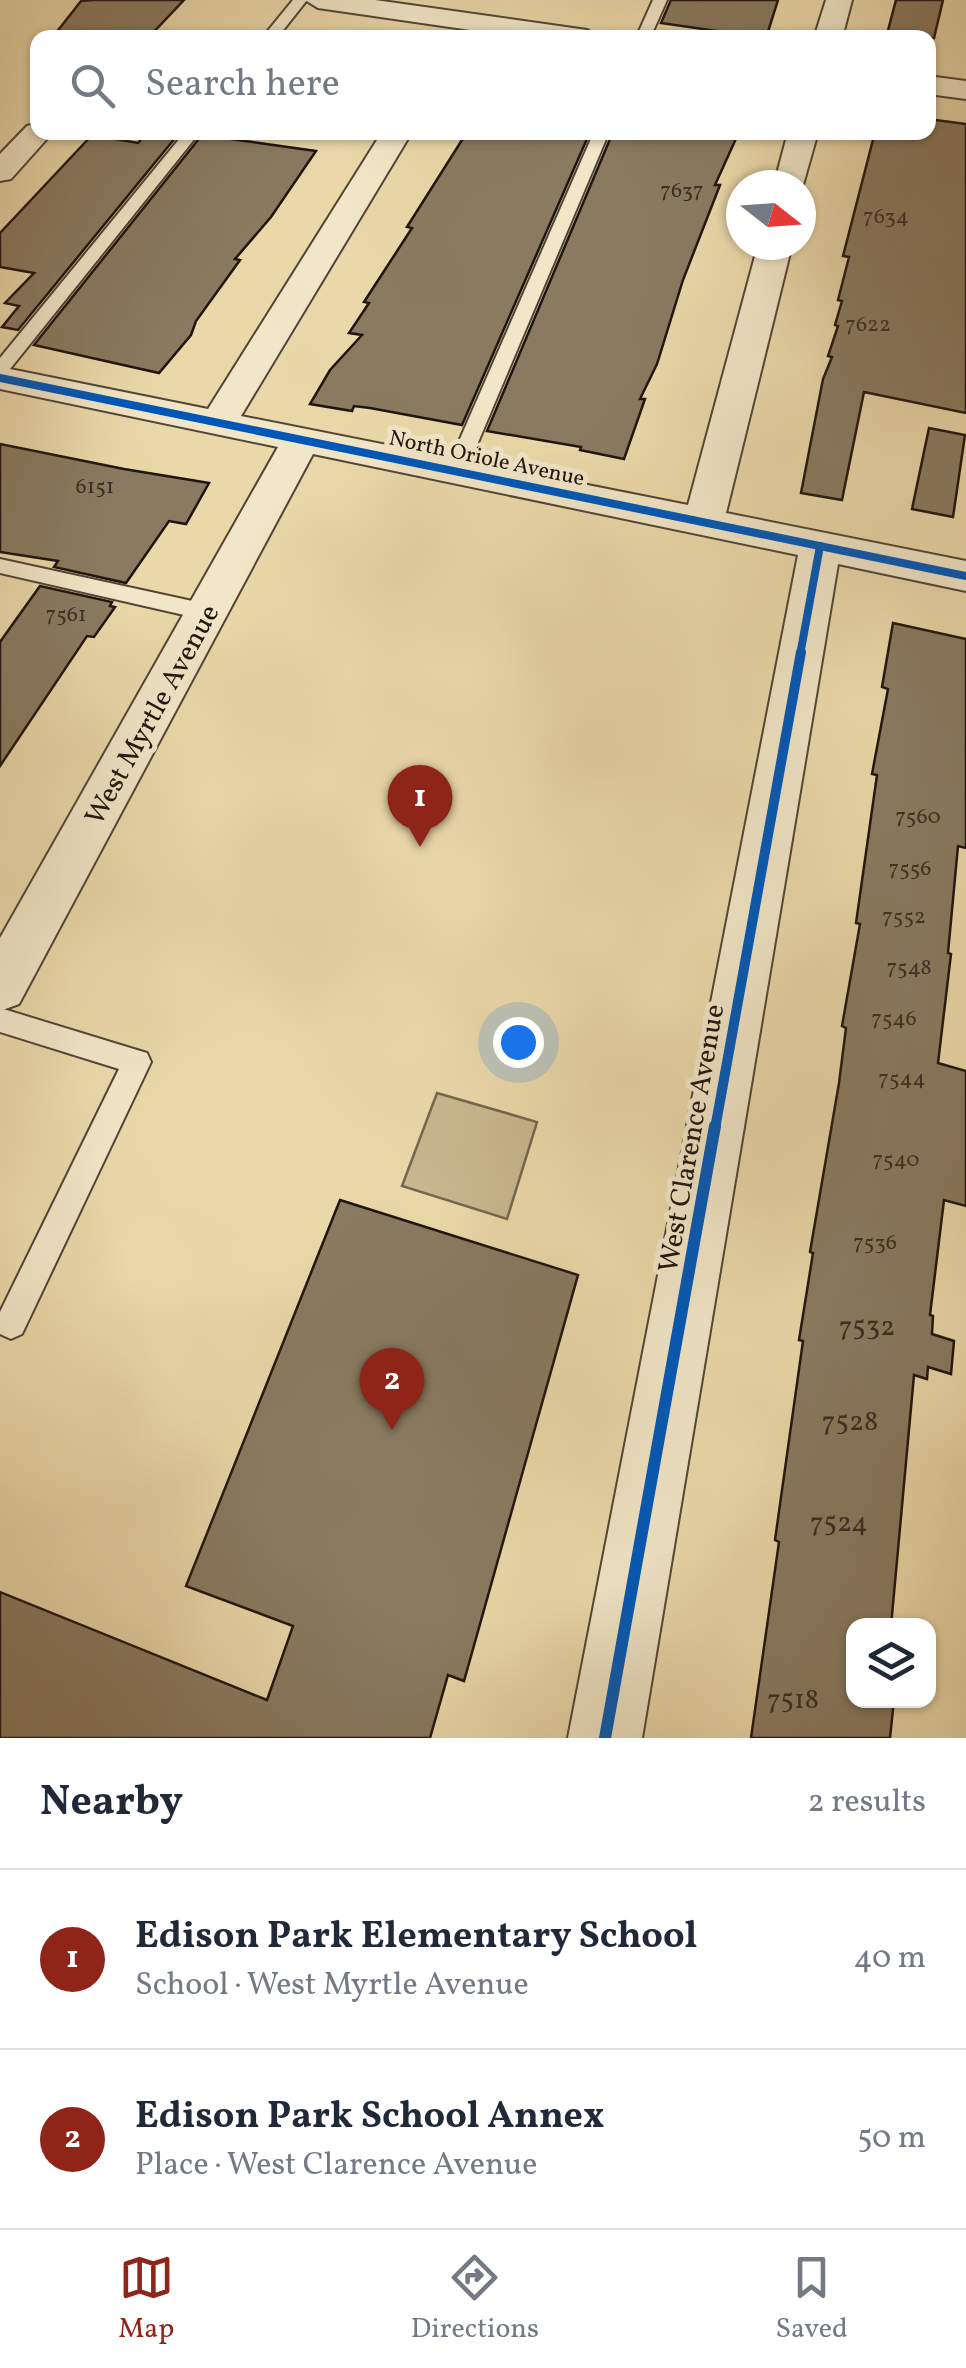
<!DOCTYPE html>
<meta charset="utf-8">
<style>
:root{--surface:#fff;--page:#f2f2f3;--text:#1f2937;--muted:#747a83;--line:#e0e1e3;--accent:#8f2418}
body{margin:0;font-family:Vollkorn,serif;background:var(--page);color:var(--text)}
.controls{position:absolute;right:30px;bottom:30px;display:grid;overflow:hidden;border-radius:20px;box-shadow:0 2px 8px #0004}
.controls button{width:90px;height:90px;display:grid;place-items:center;padding:0;border:0;border-bottom:2px solid var(--line);background:var(--surface);color:var(--text);font:50px sans-serif}
.compass{position:absolute;left:726px;top:170px;width:90px;height:90px;border-radius:50%;background:var(--surface);box-shadow:0 2px 8px #0004;rotate:107deg}
.you{position:absolute;left:518px;top:1042px;width:35px;height:35px;margin:-25px;border:8px solid #fff;border-radius:50%;background:#1a73e8;box-shadow:0 0 0 15px #1a73e833}
.badge{display:grid;place-items:center;width:65px;height:65px;border-radius:50%;background:var(--accent);color:#fff;font-size:32px;font-weight:700}
.pin{position:absolute;translate:-50% -82px;filter:drop-shadow(0 2px 5px #0008)}
.pin::after{content:'';position:absolute;top:52px;width:35px;height:30px;background:inherit;clip-path:polygon(0 0,100% 0,50% 100%)}
.list{margin:0;padding:0;list-style:none}
h2{display:flex;justify-content:space-between;align-items:center;height:130px;margin:0;padding:0 40px;font-size:42px}
h2 small{font-size:32px;font-weight:400;color:var(--muted)}
.list li{display:grid;grid-template-columns:65px 1fr auto;gap:30px;align-items:center;box-sizing:border-box;height:180px;padding:0 40px;border-top:2px solid var(--line)}
.list b{display:block;font-size:38px;white-space:nowrap}
.list p{margin:0;font-size:32px;white-space:nowrap;color:var(--muted)}
.list em{font-size:32px;font-style:normal;color:var(--muted)}
.icon{flex:none;width:55px;height:55px;fill:none;stroke:currentColor;stroke-width:2;stroke-linecap:round;stroke-linejoin:round}
.map{position:relative;flex:none;width:966px;height:1738px;overflow:hidden}
.search{position:absolute;background:var(--surface);box-shadow:0 2px 8px #0004;left:30px;right:30px;top:30px;height:110px;display:flex;align-items:center;gap:25px;box-sizing:border-box;padding:0 35px;border-radius:20px;color:var(--muted);font-size:38px}
.sheet{height:490px;background:var(--surface)}
nav{display:flex;justify-content:space-around;align-items:center;box-sizing:border-box;height:140px;border-top:2px solid var(--line);background:var(--surface);font-size:28px;color:var(--muted)}
nav a{display:grid;justify-items:center;gap:5px}
nav .on{color:var(--accent)}
.map>svg:first-child{display:block}
</style>
<div class="map">
<svg width="966" height="1738" viewBox="0 0 966 1738">
<rect width="100%" height="100%" fill="#ead8a9"/>
<filter id="stains"><feTurbulence type="fractalNoise" baseFrequency=".002" numOctaves="4"/><feColorMatrix values="0 0 0 0 .2 0 0 0 0 .09 0 0 0 0 .02 0 0 0 .5 -.17"/></filter>
<radialGradient id="worn" r=".72"><stop offset=".6" stop-color="#630" stop-opacity="0"/><stop offset="1" stop-color="#630" stop-opacity=".3"/></radialGradient>
<polygon fill="#c8b78f" stroke="#746650" stroke-width="2.5" points="437,1093 537,1122 507,1219 402,1186"/>
<g fill="#897a60" stroke="#201410" stroke-width="2.5">
<polygon points="93,0 184,0 148,38 52,38 81,1"/>
<polygon points="671,0 778,0 766,38 661,23"/>
<polygon points="896,0 943,0 934,38 886,38"/>
<polygon points="928,119 966,124 966,413 864,392 842,500 801,493 823,379 832,357 828,356 838,326 835,325 842,301 838,300 849,257 843,256 875,132 928,132"/>
<polygon points="147,132 180,132 18,330 2,327 19,306 5,303 34,273 0,267 0,233 92,135 138,143"/>
<polygon points="467,132 590,132 462,425 370,408 354,406 352,411 310,404 330,370 362,335 349,333 369,303 364,302 412,228 407,227"/>
<polygon points="613,132 739,132 715,185 720,185 683,280 657,364 640,399 645,399 624,459 580,450 581,447 487,431"/>
<polygon points="202,135 316,151 271,217 235,259 240,260 196,321 191,335 159,373 34,345"/>
<polygon points="929,428 965,435 953,517 912,509"/>
<polygon points="0,444 124,469 209,483 186,524 169,521 126,583 54,567 58,561 0,552"/>
<polygon points="40,586 112,602 110,606 115,607 94,637 87,636 0,766 0,642"/>
<polygon points="893,623 966,639 966,848 958,846 948,953 951,954 938,1063 966,1071 966,1206 944,1200 930,1315 933,1316 932,1334 954,1341 951,1374 928,1367 927,1379 914,1375 891,1626 854,1626 854,1700 894,1700 890,1738 751,1738 779,1542 775,1540 803,1341 799,1340 813,1253 810,1252 839,1083 846,1028 842,1026 860,924 856,923 877,775 872,774 888,689 882,687"/>
<polygon points="340,1200 578,1275 464,1681 448,1675 430,1738 0,1738 0,1592 267,1700 293,1626 186,1586"/>
</g>
<g fill="none" stroke-linecap="round" stroke-linejoin="round">
<g stroke="#524536" stroke-width="4">
<g id="service">
<polygon points="293,0 307,0 277,38 262,38"/>
<polygon points="653,0 667,0 650,38 636,38"/>
<polygon points="185,132 200,132 6,374 0,375 0,358"/>
<polygon points="594,132 609,132 466,471 456,477 449,475 446,471"/>
<polygon points="0,559 206,604 217,612 206,620 0,573"/>
<polygon points="0,1008 137,1050 147,1053 151,1062 22,1334 11,1339 0,1334 0,1312 119,1069 0,1032"/>
</g>
</g>
<g stroke="#524536" stroke-width="4">
<g id="minor">
<polygon points="305,0 375,0 587,30 600,38 525,38 318,8"/>
<polygon points="826,0 852,0 842,38 814,38"/>
<polygon points="928,76 966,81 966,99 928,94"/>
<polygon points="38,123 38,132 53,132 11,179 0,181 0,154 27,126"/>
<polygon points="382,132 412,132 241,416 688,505 758,245 792,245 726,513 966,561 966,591 838,564 642,1738 568,1738 798,555 313,454 19,1004 0,1011 0,938 278,447 0,389 0,367 208,409"/>
<polygon points="788,132 818,132 801,192 801,185 774,185"/>
</g>
</g>
<use href="#service" fill="#f1e6c7" fill-rule="evenodd"/>
<use href="#minor" fill="#f1e6c7" fill-rule="evenodd"/>
<g stroke="#f1e6c7" stroke-width="12">
<g id="cycleway-far2">
<polyline points="0,378 966,576"/>
<polyline points="800,655 820,546"/>
</g>
</g>
<g stroke="#f1e6c7" stroke-width="16">
<polyline id="cycleway-far1" points="715,1129 801,652"/>
</g>
<g stroke="#f1e6c7" stroke-width="19">
<polyline id="cycleway" points="605,1738 715,1126"/>
</g>
<use href="#cycleway-far2" stroke="#0057b8" stroke-width="8"/>
<use href="#cycleway-far1" stroke="#0057b8" stroke-width="10"/>
<use href="#cycleway" stroke="#0057b8" stroke-width="12"/>
</g>
<g text-anchor="middle" stroke-width="10" stroke-linejoin="round" paint-order="stroke">
<g font-size="22" fill="#3a2e24">
<text x="682" y="197">7637</text>
<text x="886" y="223">7634</text>
<text x="868" y="331">7622</text>
<text x="95" y="493">6151</text>
<text x="66" y="621">7561</text>
<text x="918" y="823">7560</text>
<text x="910" y="875">7556</text>
<text x="904" y="923">7552</text>
<text x="909" y="974">7548</text>
<text x="894" y="1025">7546</text>
<text x="902" y="1085">7544</text>
<text x="896" y="1166">7540</text>
<text x="875" y="1249">7536</text>
</g>
<g font-size="22" fill="#201410" stroke="#f1e6c7">
<text transform="translate(487 457) rotate(12)" y="8">North Oriole Avenue</text>
</g>
<g font-size="28" fill="#201410" stroke="#f1e6c7">
<text transform="translate(151 714) rotate(-61)" y="10">West Myrtle Avenue</text>
<text transform="translate(690 1138) rotate(-80)" y="10">West Clarence Avenue</text>
</g>
<g font-size="28" fill="#3a2e24">
<text x="867" y="1335">7532</text>
<text x="850" y="1430">7528</text>
<text x="839" y="1531">7524</text>
<text x="793" y="1708">7518</text>
</g>
</g>
<rect width="100%" height="100%" filter="url(#stains)"/>
<rect width="100%" height="100%" fill="url(#worn)"/>
</svg>
<div class="controls">
<button><svg class="icon" aria-label="layers" viewBox="0 0 24 24"><path d="M12 4l9 5-9 5-9-5zM3 14l9 5 9-5"/></svg></button>
</div>
<svg class="compass" viewBox="-18 -18 36 36"><path d="M0-13l5 13h-10z" fill="#e53935"/><path d="M0 13l5-13h-10z" fill="#747a83"/></svg>
<div class="you"></div>
<div class="pin badge" style="left:420px;top:847px">1</div>
<div class="pin badge" style="left:392px;top:1430px">2</div>
<div class="search"><svg class="icon" aria-label="search" viewBox="0 0 24 24"><circle cx="10" cy="10" r="6"/><path d="M15 15l6 6"/></svg>Search here</div>
</div>
<section class="sheet">
<h2>Nearby<small>2 results</small></h2>
<ul class="list">
<li><span class="badge">1</span><div><b>Edison Park Elementary School</b><p>School · West Myrtle Avenue</p></div><em>40 m</em></li>
<li><span class="badge">2</span><div><b>Edison Park School Annex</b><p>Place · West Clarence Avenue</p></div><em>50 m</em></li>
</ul>
</section>
<nav>
<a class="on"><svg class="icon" aria-label="map" viewBox="0 0 24 24"><path d="M3 6l6-2 6 2 6-2v14l-6 2-6-2-6 2zM9 4v14M15 6v14"/></svg>Map</a>
<a><svg class="icon" aria-label="directions" viewBox="0 0 24 24"><path d="M12 3l9 9-9 9-9-9zM9 14v-3h6M13 9l2 2-2 2"/></svg>Directions</a>
<a><svg class="icon" aria-label="saved" viewBox="0 0 24 24"><path d="M7 4h10v16l-5-4-5 4z"/></svg>Saved</a>
</nav>
